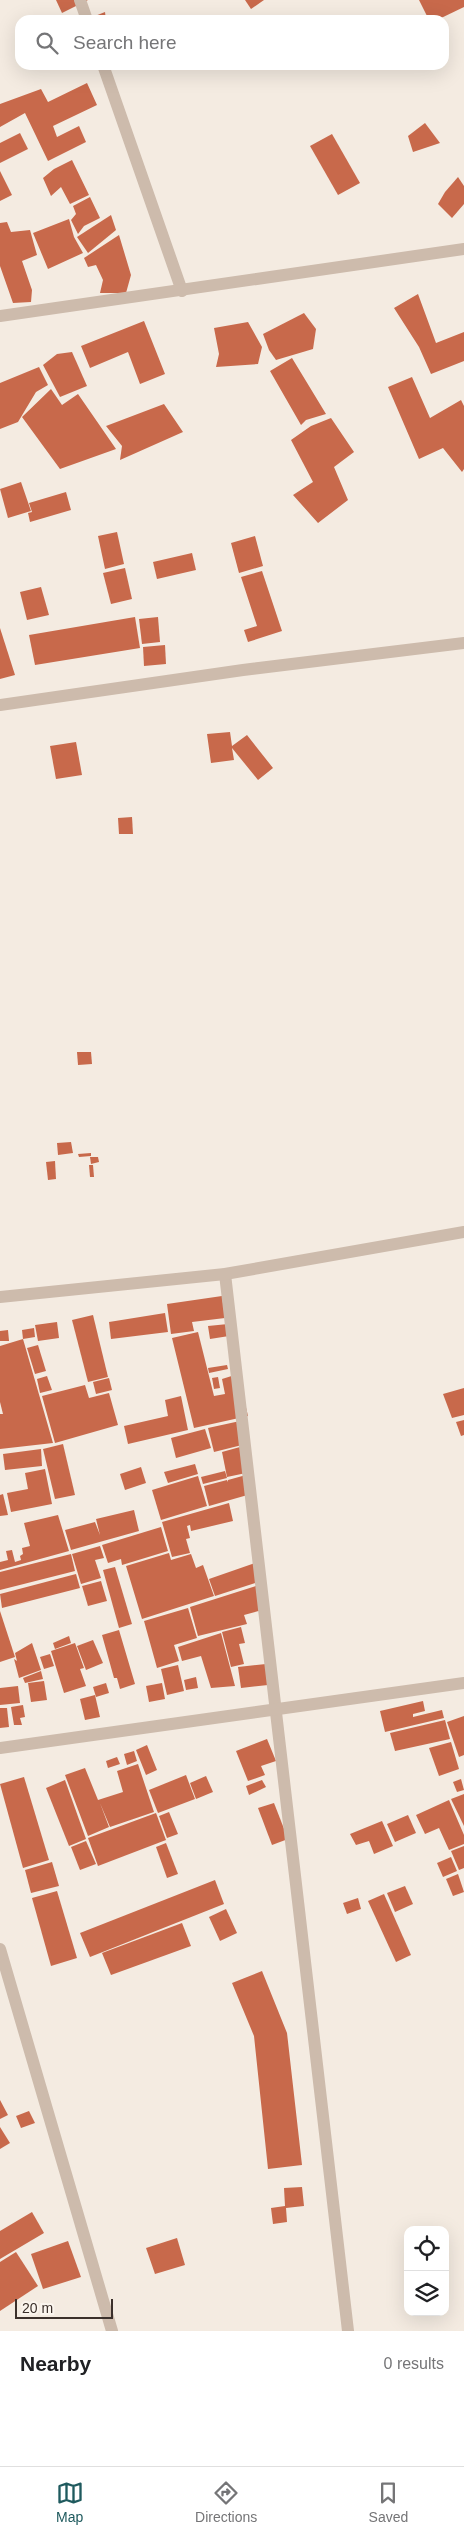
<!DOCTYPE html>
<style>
:root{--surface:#fff;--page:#f2f2f2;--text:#202124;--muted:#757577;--line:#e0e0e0;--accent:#1f5a5e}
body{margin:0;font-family:Arial,sans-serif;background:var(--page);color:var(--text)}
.controls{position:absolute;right:15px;bottom:15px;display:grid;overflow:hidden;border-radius:10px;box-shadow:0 5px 20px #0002}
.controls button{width:45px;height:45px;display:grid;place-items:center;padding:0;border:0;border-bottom:1px solid var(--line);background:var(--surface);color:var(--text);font:25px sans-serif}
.scale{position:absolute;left:15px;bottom:12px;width:98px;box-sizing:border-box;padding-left:5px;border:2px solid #3b302b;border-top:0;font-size:14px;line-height:18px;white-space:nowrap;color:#3b302b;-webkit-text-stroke:4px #fbf5ee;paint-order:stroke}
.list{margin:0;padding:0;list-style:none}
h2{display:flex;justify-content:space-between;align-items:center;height:65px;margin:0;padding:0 20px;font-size:21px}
h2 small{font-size:16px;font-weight:400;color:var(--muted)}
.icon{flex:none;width:28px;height:28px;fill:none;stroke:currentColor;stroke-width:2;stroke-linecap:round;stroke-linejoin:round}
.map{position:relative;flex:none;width:464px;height:2331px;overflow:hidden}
.search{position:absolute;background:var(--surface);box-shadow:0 5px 20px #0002;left:15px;right:15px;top:15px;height:55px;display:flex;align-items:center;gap:12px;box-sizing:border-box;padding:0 18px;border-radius:15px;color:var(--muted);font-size:19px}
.sheet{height:135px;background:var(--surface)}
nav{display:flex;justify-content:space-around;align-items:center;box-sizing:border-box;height:70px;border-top:1px solid var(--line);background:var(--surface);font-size:14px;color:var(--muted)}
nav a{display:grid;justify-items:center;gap:2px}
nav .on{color:var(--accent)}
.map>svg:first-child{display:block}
</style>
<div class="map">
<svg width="464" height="2331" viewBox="0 0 464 2331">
<rect width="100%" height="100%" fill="#f4ebe1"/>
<g fill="#c8694b">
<polygon points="56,0 88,0 62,13"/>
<polygon points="245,0 264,0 251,9"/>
<polygon points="419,0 464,0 464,7 437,20 429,20"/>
<polygon points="105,12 106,20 85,20"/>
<polygon points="87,83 97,105 53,126 57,137 79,126 86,142 48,161 25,113 0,127 0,104 41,89 48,102"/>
<polygon points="425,123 440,143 413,152 408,136"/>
<polygon points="20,133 28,149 0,163 0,143"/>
<polygon points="332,134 360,183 338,195 310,146"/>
<polygon points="72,160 89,195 70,204 61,187 51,196 43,178 54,169"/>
<polygon points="0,171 12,195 0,201"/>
<polygon points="458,177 464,186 464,204 452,218 438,204 445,192"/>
<polygon points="90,197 100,218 84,226 78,234 71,220 76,214 73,206"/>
<polygon points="111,215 116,230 88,253 77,237"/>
<polygon points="69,219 74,237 83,253 48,269 33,233"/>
<polygon points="7,222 11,232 30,230 37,255 22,261 32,290 31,302 13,303 0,266 0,223"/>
<polygon points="119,235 131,275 126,293 100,293 103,280 96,265 88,267 84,258"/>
<polygon points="418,294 436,343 464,332 464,361 431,374 419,347 394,308"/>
<polygon points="304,313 316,329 313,349 276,360 269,350 263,334"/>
<polygon points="144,321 165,374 140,384 128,352 90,368 81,346"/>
<polygon points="248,322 262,347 258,364 216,367 219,354 214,328"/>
<polygon points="72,352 87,386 60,397 43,365 57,354"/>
<polygon points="292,358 326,414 306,420 301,425 270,371"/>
<polygon points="39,367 48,385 36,392 18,422 0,429 0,383"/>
<polygon points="412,377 430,418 461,400 464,406 464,469 462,472 443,448 419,459 388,387"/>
<polygon points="51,389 62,405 78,394 116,449 60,469 22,417"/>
<polygon points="164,404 183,432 120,460 122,446 106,426"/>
<polygon points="331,418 354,452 334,467 348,500 318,523 293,495 313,482 291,440 311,426"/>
<polygon points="21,482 31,511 8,518 0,489"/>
<polygon points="66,492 71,510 30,522 28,513 32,512 29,503"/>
<polygon points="117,532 124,564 105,569 98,536"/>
<polygon points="255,536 263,566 239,573 231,543"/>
<polygon points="192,553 196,570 157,579 153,562"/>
<polygon points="125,568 132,599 111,604 103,573"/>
<polygon points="262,571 282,631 248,642 244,630 257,626 241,577"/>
<polygon points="41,587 49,615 27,620 20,592"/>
<polygon points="135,617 140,648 35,665 29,635"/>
<polygon points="158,617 160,642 142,644 139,619"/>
<polygon points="0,628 15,675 0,679"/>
<polygon points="165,645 166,664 144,666 143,647"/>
<polygon points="230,732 232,746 247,735 273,768 258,780 232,748 234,760 211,763 207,734"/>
<polygon points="76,742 82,775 56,779 50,746"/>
<polygon points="132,817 133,834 119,834 118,818"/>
<polygon points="77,1052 91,1052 92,1064 78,1065"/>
<polygon points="71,1142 73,1153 58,1155 57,1143"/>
<polygon points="91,1153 91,1156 79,1157 78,1154"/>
<polygon points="90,1157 98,1157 99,1162 91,1164"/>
<polygon points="55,1161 56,1179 48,1180 46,1162"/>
<polygon points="89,1165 93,1165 94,1177 90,1177"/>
<polygon points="222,1296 225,1318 192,1322 194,1331 171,1334 167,1304"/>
<polygon points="165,1313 168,1332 111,1339 109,1322"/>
<polygon points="93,1315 108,1377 88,1382 72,1320"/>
<polygon points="57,1322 59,1338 38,1341 35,1325"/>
<polygon points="228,1324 229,1336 210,1339 208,1326"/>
<polygon points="34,1328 35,1337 23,1339 22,1330"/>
<polygon points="8,1330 9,1341 0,1341 0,1331"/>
<polygon points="198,1332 214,1396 225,1394 222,1379 238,1374 248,1416 194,1428 172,1338"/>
<polygon points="23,1339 53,1443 0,1449 0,1414 3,1414 0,1402 0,1346"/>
<polygon points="38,1345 46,1371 35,1374 27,1348"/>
<polygon points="227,1365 228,1369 209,1373 208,1368"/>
<polygon points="47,1376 52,1390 40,1393 37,1379"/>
<polygon points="218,1377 220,1388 214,1389 212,1378"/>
<polygon points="109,1378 112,1390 96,1394 93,1382"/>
<polygon points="85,1385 89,1398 109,1393 118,1425 55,1443 42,1396"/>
<polygon points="464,1388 464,1415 452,1418 443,1394"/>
<polygon points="181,1396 188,1430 128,1444 124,1426 168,1416 165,1400"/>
<polygon points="464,1420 464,1435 461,1436 456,1422"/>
<polygon points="240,1421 246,1444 214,1452 208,1428"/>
<polygon points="205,1429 211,1448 176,1458 171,1438"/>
<polygon points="63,1444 75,1495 55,1499 43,1449"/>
<polygon points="240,1447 246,1473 227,1477 222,1452"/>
<polygon points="41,1449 42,1466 5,1470 3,1454"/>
<polygon points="195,1464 198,1474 168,1483 164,1472"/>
<polygon points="141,1467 146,1483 125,1490 120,1474"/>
<polygon points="45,1469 52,1504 11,1512 7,1493 28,1489 25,1473"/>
<polygon points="225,1471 227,1478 203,1484 201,1477"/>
<polygon points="246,1475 251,1494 209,1506 204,1486 227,1480 228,1482 228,1480"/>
<polygon points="198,1476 207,1506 161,1520 152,1490"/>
<polygon points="3,1494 8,1515 0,1516 0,1495"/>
<polygon points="229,1503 233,1521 191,1531 190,1525 187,1526 190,1538 186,1539 190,1553 172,1557 162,1522"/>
<polygon points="134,1510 139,1531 71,1550 65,1530 95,1522 100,1535 96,1519"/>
<polygon points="58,1515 69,1551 0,1570 0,1562 8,1560 6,1551 12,1550 15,1562 21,1560 20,1556 23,1554 22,1548 30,1546 24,1523"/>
<polygon points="161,1527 168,1551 122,1565 121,1559 108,1563 102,1545"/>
<polygon points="100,1546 104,1558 95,1560 101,1578 81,1584 72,1554"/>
<polygon points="169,1553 171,1560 191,1554 196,1568 203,1565 214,1596 142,1619 126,1566"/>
<polygon points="71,1554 75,1571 0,1590 0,1572"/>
<polygon points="255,1563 258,1582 215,1596 209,1579"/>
<polygon points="115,1567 132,1624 119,1628 103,1570"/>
<polygon points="76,1574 80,1588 2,1608 0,1594"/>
<polygon points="101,1581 107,1601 88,1606 82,1586"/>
<polygon points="259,1585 262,1610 244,1615 247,1624 198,1636 190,1607"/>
<polygon points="188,1608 197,1638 174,1645 179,1661 157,1668 144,1621"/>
<polygon points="0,1611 15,1657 0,1662"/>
<polygon points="241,1627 245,1643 239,1644 244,1664 231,1667 222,1632"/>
<polygon points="119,1630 135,1684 120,1689 117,1678 114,1678 102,1635"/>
<polygon points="221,1633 235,1686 211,1688 201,1656 182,1661 178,1647"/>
<polygon points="69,1636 71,1643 55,1649 53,1643"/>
<polygon points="93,1640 103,1663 86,1670 77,1646"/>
<polygon points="32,1643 41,1670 19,1678 14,1659 17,1661 15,1653"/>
<polygon points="75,1643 84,1668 80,1669 86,1686 64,1693 51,1651"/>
<polygon points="50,1654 54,1666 44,1669 40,1657"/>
<polygon points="266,1664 268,1685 241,1688 238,1667"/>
<polygon points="178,1665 184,1691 167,1695 161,1669"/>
<polygon points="41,1671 43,1679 25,1683 23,1678"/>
<polygon points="196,1677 198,1688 186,1690 184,1680"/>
<polygon points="44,1681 47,1700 31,1702 28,1683"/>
<polygon points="106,1683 109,1693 96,1697 93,1687"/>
<polygon points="162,1683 165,1699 149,1702 146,1686"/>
<polygon points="18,1686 20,1703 0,1705 0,1688"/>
<polygon points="95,1695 100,1717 85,1720 80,1699"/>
<polygon points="423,1701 425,1711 413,1714 413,1717 442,1710 444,1718 385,1732 380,1711"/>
<polygon points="23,1705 25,1717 20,1718 22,1725 14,1725 11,1707"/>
<polygon points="0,1708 7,1708 9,1727 0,1728"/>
<polygon points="464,1716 464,1755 459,1757 447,1722"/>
<polygon points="445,1720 450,1739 395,1751 390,1733"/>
<polygon points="267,1739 276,1761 261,1766 265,1775 248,1781 236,1751"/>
<polygon points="451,1742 459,1769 439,1776 429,1748"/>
<polygon points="147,1745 157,1770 146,1775 136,1750"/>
<polygon points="134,1751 137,1761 127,1765 124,1754"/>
<polygon points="117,1757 120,1764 108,1768 106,1761"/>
<polygon points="138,1764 154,1812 110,1827 100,1803 109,1827 88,1836 65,1775 85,1768 98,1800 123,1792 117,1771"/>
<polygon points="186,1775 195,1799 158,1813 149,1790"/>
<polygon points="206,1776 213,1792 196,1799 190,1783"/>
<polygon points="24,1777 49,1860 23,1868 0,1784"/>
<polygon points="461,1779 464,1790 457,1792 453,1782"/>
<polygon points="65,1780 86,1839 69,1846 46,1788"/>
<polygon points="262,1780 266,1787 249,1795 246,1786"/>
<polygon points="464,1794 464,1826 451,1799"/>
<polygon points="449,1800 464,1835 464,1844 449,1850 439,1828 425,1834 416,1815"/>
<polygon points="274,1803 288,1839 272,1845 258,1808"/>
<polygon points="169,1812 178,1834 167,1838 159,1816"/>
<polygon points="156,1813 166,1840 98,1866 88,1838"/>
<polygon points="408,1815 416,1833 395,1842 387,1824"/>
<polygon points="382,1821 393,1846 374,1854 369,1841 356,1845 350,1834"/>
<polygon points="86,1841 96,1864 80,1870 71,1847"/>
<polygon points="166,1843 178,1874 167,1878 156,1847"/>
<polygon points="464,1846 464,1868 459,1870 451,1851"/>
<polygon points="451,1857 457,1871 443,1877 437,1863"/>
<polygon points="52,1862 59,1886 31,1893 25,1870"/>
<polygon points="458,1874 464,1892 453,1896 446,1879"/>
<polygon points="215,1880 224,1904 90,1957 80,1933"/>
<polygon points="405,1886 413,1904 395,1912 387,1893"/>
<polygon points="57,1891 77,1958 51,1966 32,1898"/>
<polygon points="384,1894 411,1955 396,1962 368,1901"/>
<polygon points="358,1898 361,1909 347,1914 343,1903"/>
<polygon points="226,1909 237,1933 220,1941 209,1917"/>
<polygon points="182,1923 191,1946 111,1975 102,1953"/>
<polygon points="262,1971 287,2033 302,2165 268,2169 254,2036 232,1983"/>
<polygon points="0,2100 8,2115 0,2119"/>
<polygon points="29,2111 35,2123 21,2128 16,2116"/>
<polygon points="0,2127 10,2143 0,2149"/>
<polygon points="302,2187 304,2206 286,2208 287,2222 273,2224 271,2208 285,2206 284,2188"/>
<polygon points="32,2212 44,2233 0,2259 0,2231"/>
<polygon points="177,2238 185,2265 155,2274 146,2248"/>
<polygon points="68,2241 81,2277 43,2289 31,2254"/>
<polygon points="16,2252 38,2286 0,2311 0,2262"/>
</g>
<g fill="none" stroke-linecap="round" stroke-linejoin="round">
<g stroke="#cdbbac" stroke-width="12">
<polyline points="80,0 87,20"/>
<polyline points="103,65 182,291"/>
<polyline points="0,316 464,249"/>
<polyline points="0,705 243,670 464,643"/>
<polyline points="225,1274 348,2331"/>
<polyline points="0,1297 225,1274 464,1232"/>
<polyline points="0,1748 464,1683"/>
<polyline points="0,1949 112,2331"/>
</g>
</g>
</svg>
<div class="controls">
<button><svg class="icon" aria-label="locate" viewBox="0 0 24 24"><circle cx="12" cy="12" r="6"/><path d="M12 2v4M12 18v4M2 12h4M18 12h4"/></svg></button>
<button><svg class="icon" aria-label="layers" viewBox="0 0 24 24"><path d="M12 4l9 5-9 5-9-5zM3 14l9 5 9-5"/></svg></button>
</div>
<div class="scale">20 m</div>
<div class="search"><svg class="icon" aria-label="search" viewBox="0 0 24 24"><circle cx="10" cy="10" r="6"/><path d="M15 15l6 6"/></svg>Search here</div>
</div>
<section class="sheet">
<h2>Nearby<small>0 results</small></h2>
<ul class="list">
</ul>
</section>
<nav>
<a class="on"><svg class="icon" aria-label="map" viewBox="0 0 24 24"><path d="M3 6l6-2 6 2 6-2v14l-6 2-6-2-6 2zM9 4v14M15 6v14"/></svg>Map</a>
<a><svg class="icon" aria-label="directions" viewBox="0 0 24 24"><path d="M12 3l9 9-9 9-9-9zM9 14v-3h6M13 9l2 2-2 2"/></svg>Directions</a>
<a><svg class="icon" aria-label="saved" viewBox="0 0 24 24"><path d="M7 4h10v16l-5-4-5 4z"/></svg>Saved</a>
</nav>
